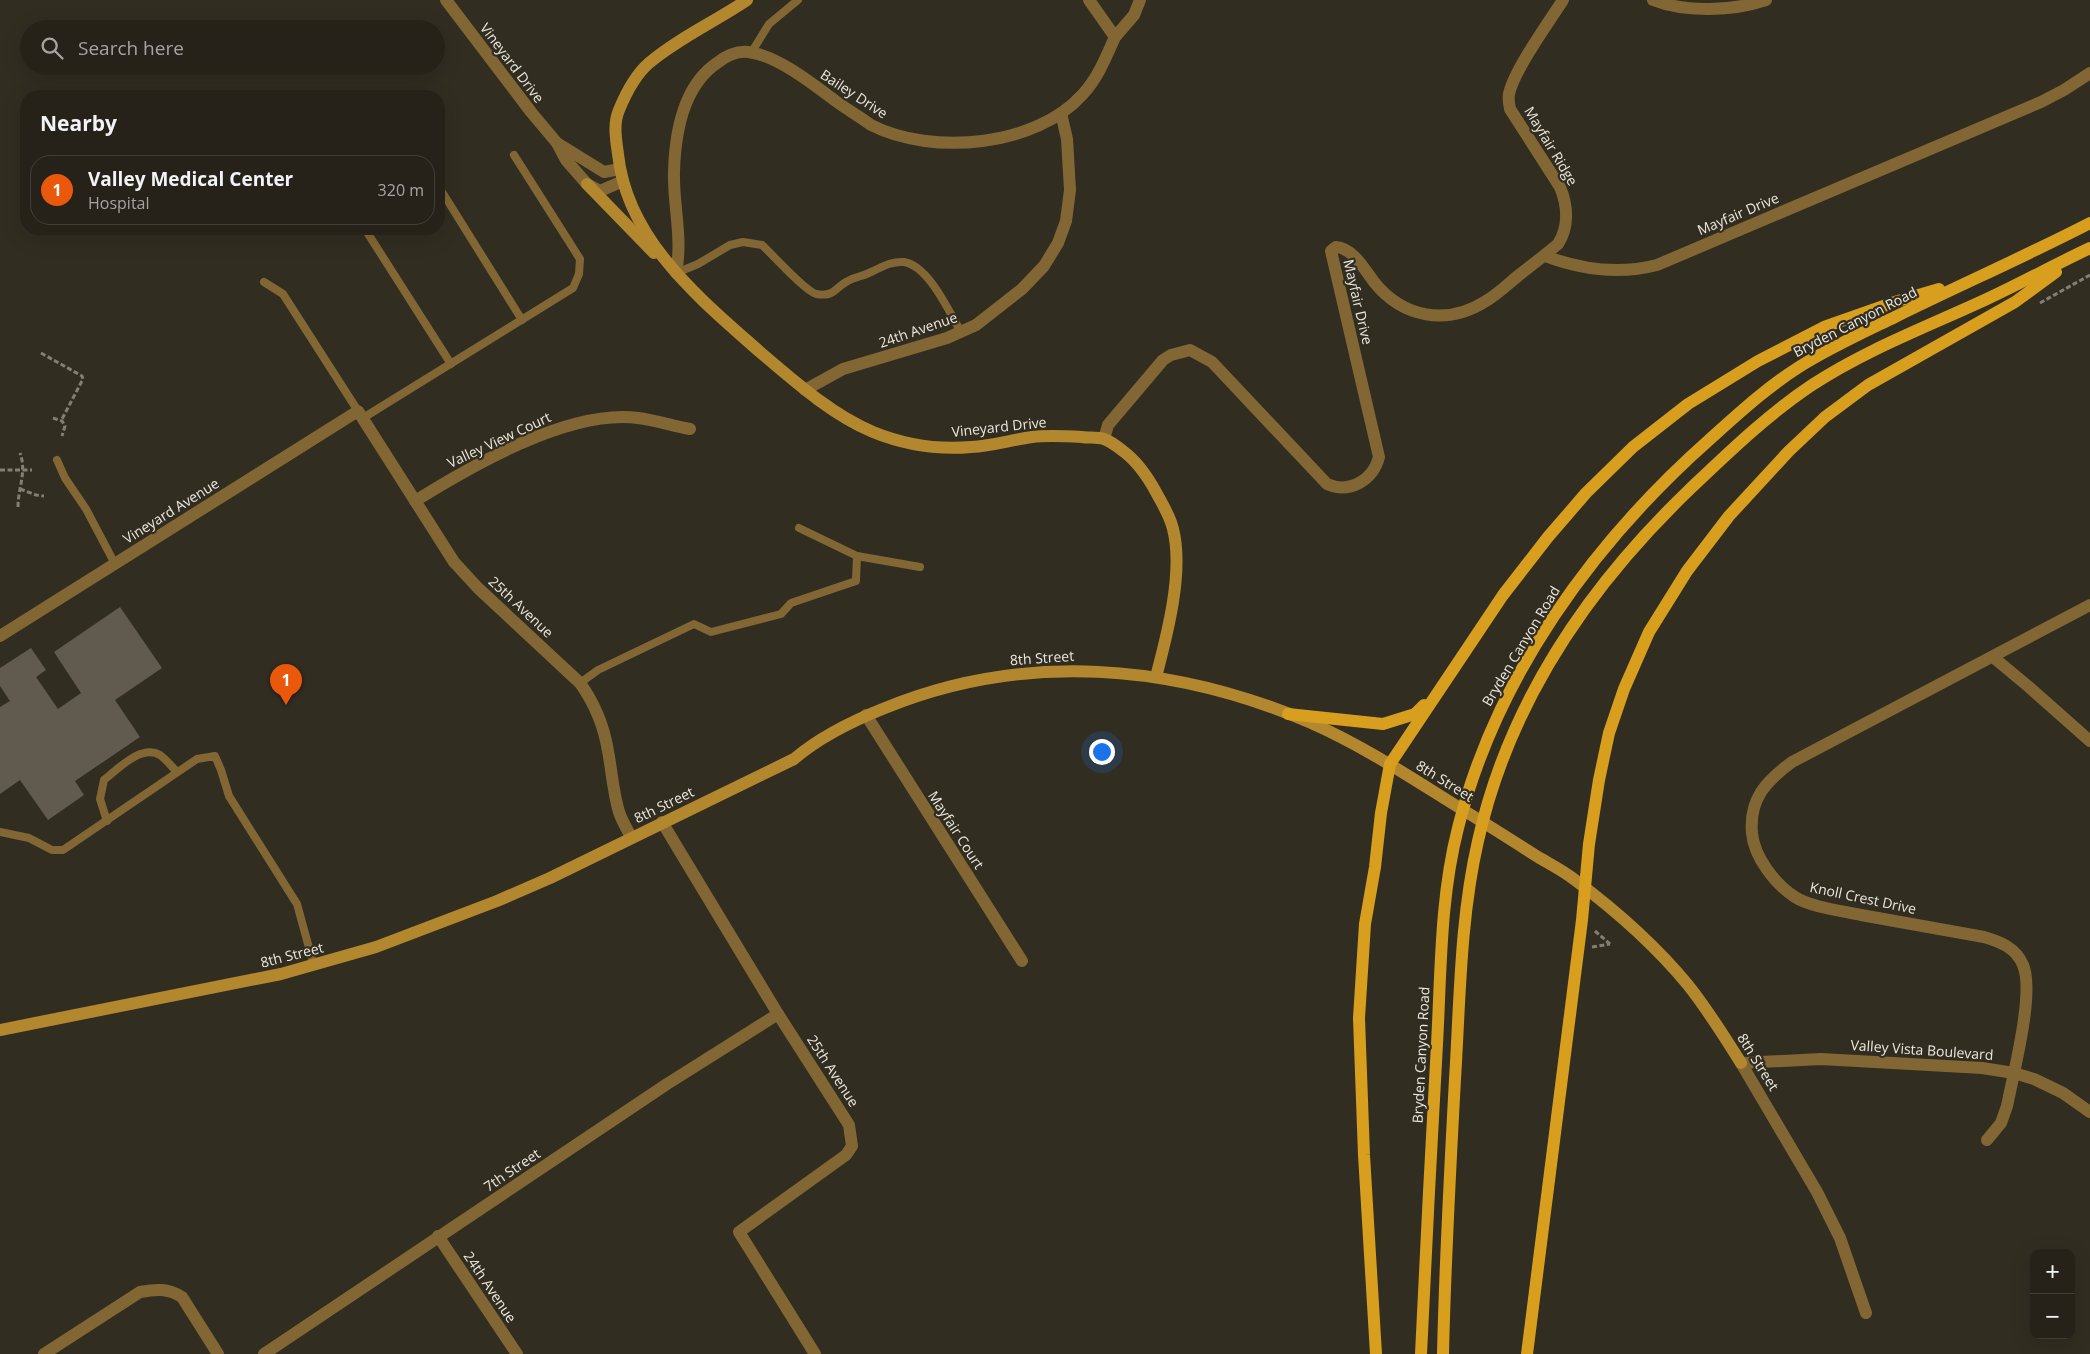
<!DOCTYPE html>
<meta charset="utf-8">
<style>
:root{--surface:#262219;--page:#322f26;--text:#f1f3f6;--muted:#a4a4a2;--line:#423f38;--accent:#ea580c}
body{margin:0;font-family:"Open Sans",sans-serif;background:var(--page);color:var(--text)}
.controls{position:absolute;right:15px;bottom:15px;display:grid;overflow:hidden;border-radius:10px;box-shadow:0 5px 20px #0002}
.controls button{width:45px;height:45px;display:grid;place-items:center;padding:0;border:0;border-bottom:1px solid var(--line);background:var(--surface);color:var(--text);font:25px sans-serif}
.you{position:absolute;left:1101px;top:751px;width:18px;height:18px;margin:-12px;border:4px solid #fff;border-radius:50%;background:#1a73e8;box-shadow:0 0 0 8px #1a73e833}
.badge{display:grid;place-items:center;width:32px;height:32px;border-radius:50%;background:var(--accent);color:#fff;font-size:16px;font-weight:700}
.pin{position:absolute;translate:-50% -41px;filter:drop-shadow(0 1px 2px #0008)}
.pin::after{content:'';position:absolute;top:26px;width:18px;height:15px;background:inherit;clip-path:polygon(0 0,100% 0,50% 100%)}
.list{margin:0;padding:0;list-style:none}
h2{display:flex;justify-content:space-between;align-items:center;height:65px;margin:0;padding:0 20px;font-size:21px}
h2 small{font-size:16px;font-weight:400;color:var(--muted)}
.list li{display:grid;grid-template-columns:32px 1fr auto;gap:15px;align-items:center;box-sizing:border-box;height:70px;margin:0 10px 10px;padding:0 10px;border:1px solid var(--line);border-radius:20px}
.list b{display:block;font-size:19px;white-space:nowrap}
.list p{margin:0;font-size:16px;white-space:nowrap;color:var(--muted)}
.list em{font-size:16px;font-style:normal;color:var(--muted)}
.icon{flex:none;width:28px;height:28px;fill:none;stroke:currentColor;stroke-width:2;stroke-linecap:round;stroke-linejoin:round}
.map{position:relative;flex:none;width:2090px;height:1354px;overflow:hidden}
.search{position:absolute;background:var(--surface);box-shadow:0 5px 20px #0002;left:20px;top:20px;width:425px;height:55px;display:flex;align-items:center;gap:12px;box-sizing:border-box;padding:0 18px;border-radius:28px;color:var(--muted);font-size:19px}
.panel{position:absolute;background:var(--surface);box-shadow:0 5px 20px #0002;left:20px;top:90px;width:425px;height:145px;border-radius:20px}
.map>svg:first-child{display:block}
</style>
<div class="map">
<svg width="2090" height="1354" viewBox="0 0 2090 1354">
<rect width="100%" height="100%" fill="#322d21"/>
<polygon fill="#605b4e" points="120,607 162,668 115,700 140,737 75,781 84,795 48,820 20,780 0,794 0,707 10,701 0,686 0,668 31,648 46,670 36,677 58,709 81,693 54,652"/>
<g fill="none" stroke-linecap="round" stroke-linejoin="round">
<g stroke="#837f74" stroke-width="3" stroke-dasharray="5 2.5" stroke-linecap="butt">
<polyline points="2040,303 2090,275"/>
<polyline points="41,353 82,376 83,379 61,421"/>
<polyline points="53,418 62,421 65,426 62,436"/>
<polyline points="0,470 32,470"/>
<polyline points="20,489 36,495 44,496"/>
<path d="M 18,507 C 18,488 27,472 20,453"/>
<polyline points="1595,931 1610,944"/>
<polyline points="1592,947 1610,944"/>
</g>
<g stroke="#826734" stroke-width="8">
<polyline points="751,53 769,24 798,0"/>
<polyline points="439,187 522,320"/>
<polyline points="365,229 451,364"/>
<path d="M 676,273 L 698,264 L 730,245 L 743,242 L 762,245 C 772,254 805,291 816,294 C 834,297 834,289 846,282 C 854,277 864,276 871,272 C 882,267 891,261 904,262 C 929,266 949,312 961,332"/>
<polyline points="264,282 283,294 358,411"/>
<polyline points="363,418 573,288 579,274 580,259 514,155"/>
<polyline points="57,460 65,478 86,509 115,564"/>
<polyline points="799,528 857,556 920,567"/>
<polyline points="580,683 598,670 694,624 711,632 781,614 791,603 856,581 857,556"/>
<path d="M 107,821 L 100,799 L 104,780 C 118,769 141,744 160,755 C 166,759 172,767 177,772"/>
<polyline points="0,832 29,838 52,850 63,850 197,759 215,756 221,770 229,796 297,904 314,966"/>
</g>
<g stroke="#826734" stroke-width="12">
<polyline points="446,0 531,112 557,143 566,160 587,184 600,191 623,181"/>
<path d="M 1653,0 C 1686,13 1733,11 1766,0"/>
<polyline points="1115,37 1134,15 1140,0"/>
<polyline points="557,143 604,172 620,169"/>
<path d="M 1545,256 C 1582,270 1618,275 1657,265 L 2041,102 L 2064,90 L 2090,73"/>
<path d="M 676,273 C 683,238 673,206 674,172 C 675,134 683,86 717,63 C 726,56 737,51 748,52 C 777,55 814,85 837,102 C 848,110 860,117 871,125 C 932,156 1036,147 1083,94 C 1098,78 1106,57 1115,37 L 1089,0"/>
<polyline points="805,390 843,369 947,338 976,325 1022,289 1044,266 1058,243 1066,221 1070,190 1067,139 1061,113"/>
<path d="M 1104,439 L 1108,425 L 1163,360 L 1171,355 L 1190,350 L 1212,362 L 1327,484 C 1350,494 1373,480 1379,457 L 1331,251 L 1336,247 C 1353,248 1365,270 1374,282 C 1403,318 1447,326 1486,301 C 1498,294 1508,284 1519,275 C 1532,265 1545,255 1558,244 C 1569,227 1568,206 1560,187 L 1510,109 C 1509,104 1508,99 1509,94 C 1514,70 1549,22 1563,0"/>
<path d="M 415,501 C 471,466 569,409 638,418 C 655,420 673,426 690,429"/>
<path d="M 0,636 L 358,411 L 454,562 L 478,588 L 580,683 C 595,704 604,726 608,751 C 612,772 613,792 619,812 C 622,821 627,829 631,837"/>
<polyline points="1993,657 2029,687 2090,741"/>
<polyline points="866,715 1022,961"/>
<polyline points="662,822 778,1014 849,1125 852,1146 846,1155 739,1232 815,1354"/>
<path d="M 1987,1140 L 2001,1123 L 2007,1106 C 2013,1075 2035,992 2023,965 C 2016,948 2001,942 1984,937 C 1943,930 1902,922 1861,915 C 1843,911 1810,907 1795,897 C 1775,884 1754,857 1752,833 C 1749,799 1766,781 1792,762 L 2090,605"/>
<polyline points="438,1236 517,1354"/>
<polyline points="1866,1313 1840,1238 1817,1192 1741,1063 1821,1059 1982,1068 2014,1073 2034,1079 2063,1093 2090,1112"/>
<path d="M 44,1354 L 140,1292 C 156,1289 168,1288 182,1297 L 218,1354"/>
<polyline points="264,1354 667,1084 778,1014"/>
</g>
<g stroke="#b2872d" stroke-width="12">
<path d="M 747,0 C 716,21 677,39 649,63 C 635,75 626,93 619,110 C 613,124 616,139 618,154 C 627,240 699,298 760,352 C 794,381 832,415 873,432 C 905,445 937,450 971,447 C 992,446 1011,440 1032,437 C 1048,435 1065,436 1082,437 C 1088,438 1098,437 1104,439 C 1110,441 1118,447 1123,451 C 1138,462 1148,477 1157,494 C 1163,505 1170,516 1173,529 C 1184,572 1167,635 1156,677"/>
<polyline points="587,184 654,253"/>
<path d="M 0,1030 L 281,974 L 376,947 L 497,901 L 550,878 L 794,759 C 821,736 852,721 885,708 C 1024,651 1173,664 1309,722 C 1364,746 1413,779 1463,810 C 1488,825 1513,841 1538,857 C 1550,864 1564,871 1575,880 C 1615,910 1656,946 1688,985 C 1708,1010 1724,1036 1741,1063"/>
</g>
<g stroke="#d79f1d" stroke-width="12">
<polyline points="1288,714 1383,724 1415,714 1424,705"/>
<polyline points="1376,1354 1364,1155 1359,1018 1365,924 1375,867 1381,813 1390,764 1503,595 1548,537 1586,493 1633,447 1688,404 1758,361 1824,327 1898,301 1939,289"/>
<path d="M 1421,1354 C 1426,1251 1431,1147 1437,1044 C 1441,972 1440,898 1458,828 C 1496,676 1593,543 1709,440 C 1738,414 1766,388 1799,367 C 1829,348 1862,333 1895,317 C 1960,285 2026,256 2090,223"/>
<path d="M 1443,1354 C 1445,1262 1450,1171 1455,1079 C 1460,1000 1460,919 1478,841 C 1509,702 1588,587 1689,490 C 1728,453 1767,415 1812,385 C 1867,349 1929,326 1989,298 C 2023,282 2056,264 2090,248"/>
<polyline points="1527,1354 1582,920 1589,844 1599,780 1609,733 1624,689 1649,632 1687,571 1729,516 1789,451 1825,417 1868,385 2015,302 2056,272"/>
</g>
</g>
<g text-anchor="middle" stroke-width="4.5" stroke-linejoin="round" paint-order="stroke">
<g font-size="14" fill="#ebe8e0" stroke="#322d21">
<text transform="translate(512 63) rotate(53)" y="5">Vineyard Drive</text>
<text transform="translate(854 94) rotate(33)" y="5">Bailey Drive</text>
<text transform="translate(1551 146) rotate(59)" y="5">Mayfair Ridge</text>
<text transform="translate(1738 214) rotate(-23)" y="5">Mayfair Drive</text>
<text transform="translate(1358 302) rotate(77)" y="5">Mayfair Drive</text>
<text transform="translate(1855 322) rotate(-27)" y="5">Bryden Canyon Road</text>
<text transform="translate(918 330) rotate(-19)" y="5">24th Avenue</text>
<text transform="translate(999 427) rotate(-6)" y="5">Vineyard Drive</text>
<text transform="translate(499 440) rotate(-25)" y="5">Valley View Court</text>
<text transform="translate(171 511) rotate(-32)" y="5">Vineyard Avenue</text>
<text transform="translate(521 607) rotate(43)" y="5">25th Avenue</text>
<text transform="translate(1521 646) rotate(-59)" y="5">Bryden Canyon Road</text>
<text transform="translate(1042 658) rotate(-4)" y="5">8th Street</text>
<text transform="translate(1445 781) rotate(32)" y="5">8th Street</text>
<text transform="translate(664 805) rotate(-26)" y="5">8th Street</text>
<text transform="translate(956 830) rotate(57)" y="5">Mayfair Court</text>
<text transform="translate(1863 898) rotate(12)" y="5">Knoll Crest Drive</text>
<text transform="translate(292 955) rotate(-14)" y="5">8th Street</text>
<text transform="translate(1922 1050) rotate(4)" y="5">Valley Vista Boulevard</text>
<text transform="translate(1421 1055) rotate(-87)" y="5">Bryden Canyon Road</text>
<text transform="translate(1758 1062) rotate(58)" y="5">8th Street</text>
<text transform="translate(833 1071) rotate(57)" y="5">25th Avenue</text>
<text transform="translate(512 1170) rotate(-34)" y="5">7th Street</text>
<text transform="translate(490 1287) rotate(56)" y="5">24th Avenue</text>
</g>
</g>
</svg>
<div class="controls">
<button>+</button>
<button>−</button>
</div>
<div class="you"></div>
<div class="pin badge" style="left:286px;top:705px">1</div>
<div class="search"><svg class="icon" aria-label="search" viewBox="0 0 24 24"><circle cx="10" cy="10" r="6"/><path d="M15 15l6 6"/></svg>Search here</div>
<section class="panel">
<h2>Nearby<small></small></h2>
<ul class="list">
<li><span class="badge">1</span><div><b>Valley Medical Center</b><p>Hospital</p></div><em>320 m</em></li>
</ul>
</section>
</div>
